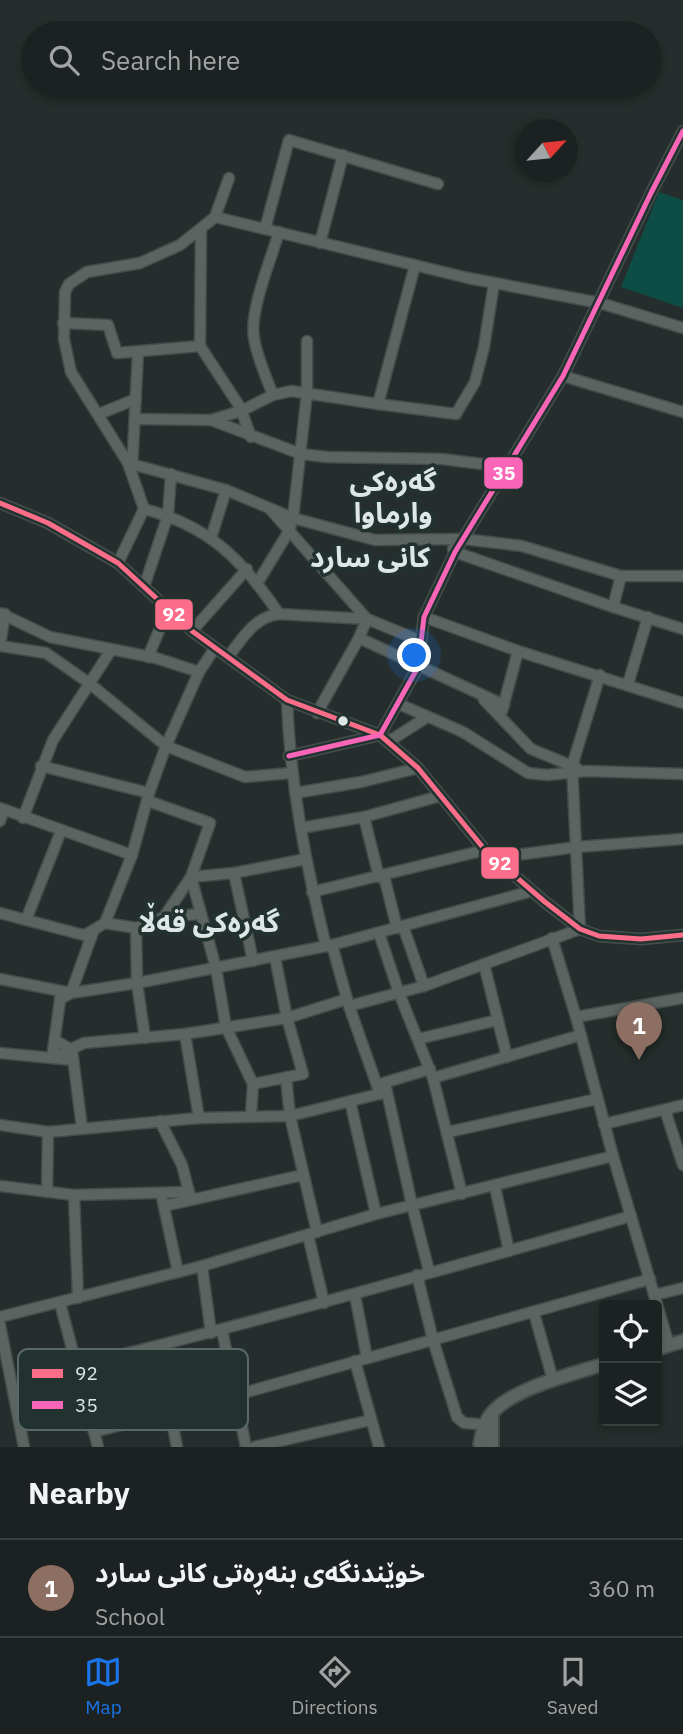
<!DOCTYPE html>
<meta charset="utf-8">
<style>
:root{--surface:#1c2221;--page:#292f2e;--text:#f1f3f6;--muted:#a0a4a5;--line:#3a3f3f;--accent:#1a73e8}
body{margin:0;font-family:"IBM Plex Sans","Noto Sans Arabic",sans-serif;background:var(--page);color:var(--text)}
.controls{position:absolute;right:21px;bottom:21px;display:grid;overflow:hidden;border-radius:7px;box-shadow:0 4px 10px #0003}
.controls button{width:63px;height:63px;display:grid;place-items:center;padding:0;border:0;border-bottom:2px solid var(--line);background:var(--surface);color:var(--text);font:35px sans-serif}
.compass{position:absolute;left:515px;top:119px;width:63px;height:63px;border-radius:50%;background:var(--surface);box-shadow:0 4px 10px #0003;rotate:63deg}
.you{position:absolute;left:415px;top:656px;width:24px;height:24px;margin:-18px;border:5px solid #fff;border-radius:50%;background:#1a73e8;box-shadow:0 0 0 10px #1a73e833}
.badge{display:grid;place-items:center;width:46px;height:46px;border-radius:50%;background:var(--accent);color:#fff;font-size:23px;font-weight:700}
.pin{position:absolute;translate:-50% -58px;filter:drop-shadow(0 2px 4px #0008)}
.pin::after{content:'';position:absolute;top:37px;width:24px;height:21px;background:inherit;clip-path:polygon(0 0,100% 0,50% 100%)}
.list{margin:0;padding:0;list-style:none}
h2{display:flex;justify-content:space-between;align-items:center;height:91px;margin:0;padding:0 28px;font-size:30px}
h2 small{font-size:23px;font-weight:400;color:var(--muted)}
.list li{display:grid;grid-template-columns:46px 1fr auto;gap:21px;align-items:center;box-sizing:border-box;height:98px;padding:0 28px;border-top:2px solid var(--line)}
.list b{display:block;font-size:26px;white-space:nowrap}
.list p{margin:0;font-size:23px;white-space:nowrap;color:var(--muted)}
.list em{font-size:23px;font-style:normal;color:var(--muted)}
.icon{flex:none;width:38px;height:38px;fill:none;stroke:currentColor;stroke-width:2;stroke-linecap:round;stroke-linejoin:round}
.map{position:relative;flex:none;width:683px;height:1447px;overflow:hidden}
.search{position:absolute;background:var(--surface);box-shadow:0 4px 10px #0003;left:21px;right:21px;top:21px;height:77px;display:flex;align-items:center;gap:18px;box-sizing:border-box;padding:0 24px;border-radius:38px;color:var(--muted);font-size:26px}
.sheet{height:189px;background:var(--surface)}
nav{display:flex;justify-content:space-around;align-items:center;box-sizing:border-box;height:98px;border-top:2px solid var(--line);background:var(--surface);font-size:19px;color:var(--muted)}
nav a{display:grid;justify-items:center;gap:4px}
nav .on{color:var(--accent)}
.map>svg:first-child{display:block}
</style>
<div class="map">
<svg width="683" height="1447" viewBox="0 0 683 1447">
<rect width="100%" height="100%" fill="#252e2c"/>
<polygon fill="#0e4d46" points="659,192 683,200 683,308 621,287"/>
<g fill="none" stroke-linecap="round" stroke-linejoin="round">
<g stroke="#444c4b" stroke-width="13">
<g id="minor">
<polyline points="215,217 468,278 600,303 683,328"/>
<polyline points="201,229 200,346 240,407 251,437"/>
<polyline points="265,229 289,140 438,184"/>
<polyline points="320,243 343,155"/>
<polyline points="63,323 108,325 117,353 200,346"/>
<polyline points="563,376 683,412"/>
<path d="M 273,395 C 266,377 257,357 254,338 C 249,312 271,259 279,232"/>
<polyline points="378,404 456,414 475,382 484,347 494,283"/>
<polyline points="99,414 136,399"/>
<polyline points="135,419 211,420 301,454 327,457 442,459 506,467"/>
<polyline points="211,420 241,411 273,395 291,391 378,404 415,265"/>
<polyline points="128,463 226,490 293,518 375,540 463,539 522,546 621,576 683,576"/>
<polyline points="132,470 138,352"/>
<polyline points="0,503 48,523 118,563 192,631 287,700 380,735 418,768 485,850 545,902 580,929 599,936 641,939 683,935"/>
<path d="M 144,509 C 209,526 242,559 279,614"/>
<polyline points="270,509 367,619"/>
<polyline points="211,538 226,490"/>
<polyline points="453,549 455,552 613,607 683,629"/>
<polyline points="118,563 144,509 128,463 71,372 64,339 65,292 69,284 87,272 140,263 180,245 215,217 229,178"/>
<polyline points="258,582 289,531 293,518 307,393 307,341"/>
<polyline points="144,587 168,515 171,474"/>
<polyline points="613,607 621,576"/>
<polyline points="0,613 50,637 156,658 199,672"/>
<polyline points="424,617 518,651 683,703"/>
<polyline points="192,631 247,569"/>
<polyline points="359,638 504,705"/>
<polyline points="0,645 5,614"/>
<polyline points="0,646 46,653 89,683 166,746 245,777 291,773"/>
<polyline points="148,657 168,609"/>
<path d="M 228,657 C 242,639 254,617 279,614 L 367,619 L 421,641"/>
<polyline points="628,684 648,617"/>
<path d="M 287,700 C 290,784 306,865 326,946"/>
<polyline points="484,700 531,749 577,768"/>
<polyline points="399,704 463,732 528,773 547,775 586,771 683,774"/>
<polyline points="502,711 518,651"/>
<polyline points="317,713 359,638 367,619"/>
<polyline points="388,742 427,717"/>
<polyline points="289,756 380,735 418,667 424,617 455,552 563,376 651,193 683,131"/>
<polyline points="41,766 149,793"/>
<polyline points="295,793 361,782 418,768"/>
<polyline points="148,801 210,823 191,877 164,917"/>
<polyline points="0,808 132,855"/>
<polyline points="364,817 379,877"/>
<polyline points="23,818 53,740 111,650"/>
<polyline points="0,821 4,810"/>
<polyline points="301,828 364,817 440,796"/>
<polyline points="494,858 577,847 683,839"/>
<polyline points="234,873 253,961"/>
<polyline points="384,876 397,928"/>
<polyline points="312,892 485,850"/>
<polyline points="0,913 91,937"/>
<polyline points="26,920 61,831"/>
<polyline points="105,923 136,928 164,917 200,914"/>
<polyline points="403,926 424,986 580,929 572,766 600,675"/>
<polyline points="136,928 137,983 145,1038"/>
<polyline points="379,933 399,993 433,1078 462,1194"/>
<polyline points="85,935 105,923 132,855 149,793 166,746 199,672 215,648"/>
<polyline points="552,938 576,1017 613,1156 669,1345"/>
<polyline points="332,945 349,1006 380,1094"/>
<polyline points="484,964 507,1057"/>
<polyline points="0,979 71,993 137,983 332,945 532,891"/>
<polyline points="60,999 71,993 93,932"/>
<polyline points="349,1006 424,986"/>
<polyline points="576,1017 683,998"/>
<polyline points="185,1034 199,1118"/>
<polyline points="418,1039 498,1020"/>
<polyline points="55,1040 72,1050 82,1128"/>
<polyline points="0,1053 73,1060"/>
<polyline points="52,1058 84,1043 185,1034 287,1018 347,999"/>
<polyline points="52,1058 61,993"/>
<polyline points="286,1077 290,1116 317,1232"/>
<polyline points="433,1078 581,1035"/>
<polyline points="385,1083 412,1205 429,1271"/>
<polyline points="253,1084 303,1074 287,1018 275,957"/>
<polyline points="380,1084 430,1069"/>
<polyline points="350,1101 376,1214"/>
<polyline points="665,1110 683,1165"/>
<polyline points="251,1115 253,1084 226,1027 216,968 191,877 234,873 306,859"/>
<polyline points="160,1121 182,1165 190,1196"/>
<polyline points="604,1124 683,1105"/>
<polyline points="0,1125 48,1132 199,1118 290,1116 387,1092"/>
<polyline points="448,1132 597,1099"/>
<polyline points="0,1186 74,1195 189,1192"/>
<polyline points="495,1187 509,1251"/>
<polyline points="47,1192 48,1132"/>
<polyline points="161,1193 178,1272"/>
<polyline points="74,1195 78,1298"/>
<polyline points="164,1206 303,1175"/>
<polyline points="308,1235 324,1303"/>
<polyline points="202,1266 211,1333"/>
<polyline points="417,1275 433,1340 457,1417 464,1423 478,1424"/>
<polyline points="355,1295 367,1358"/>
<polyline points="654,1295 683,1288"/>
<polyline points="60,1303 98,1447"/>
<polyline points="534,1313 553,1380"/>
<polyline points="0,1317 202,1266 376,1214 613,1156"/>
<polyline points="0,1325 24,1447"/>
<polyline points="222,1330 246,1447"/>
<polyline points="355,1361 379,1447"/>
<path d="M 77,1366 C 263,1320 447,1269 631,1216"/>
<polyline points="170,1412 177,1447"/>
<polyline points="94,1432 236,1395 650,1279"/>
<polyline points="254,1447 371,1420"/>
</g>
</g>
<g stroke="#444c4b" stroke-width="16">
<g id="tertiary">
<polyline points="657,1349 683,1341"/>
<path d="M 480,1444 C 482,1434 484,1422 492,1413 C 513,1388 573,1374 604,1364"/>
<polyline points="492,1447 492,1416"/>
</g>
</g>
<use href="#minor" stroke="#5c6462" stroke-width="10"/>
<use href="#tertiary" stroke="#5c6462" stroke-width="12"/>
<g stroke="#21322f" stroke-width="10">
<polyline id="bus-1" points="0,503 48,523 118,563 192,631 287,700 380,735 418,768 485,850 545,902 580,929 599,936 641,939 683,935"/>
</g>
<g stroke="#21322f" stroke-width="10">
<polyline id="bus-2" points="289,756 380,735 418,667 424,617 455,552 563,376 651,193 683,131"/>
</g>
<use href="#bus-1" stroke="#fb6d88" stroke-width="5"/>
<use href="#bus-2" stroke="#fa66b7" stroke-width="5"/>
</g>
<circle fill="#dde7e5" stroke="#21322f" stroke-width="2.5" cx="343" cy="721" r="6"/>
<g text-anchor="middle" stroke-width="7" stroke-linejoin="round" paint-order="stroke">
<g font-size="28" font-weight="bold" fill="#dde7e5" stroke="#21322f">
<text x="393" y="491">گەرەکی<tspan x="393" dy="32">وارماوا</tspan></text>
<text x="370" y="567">کانی سارد</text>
<text x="209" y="932">گەرەکی قەڵا</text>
</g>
</g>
<rect x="18" y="1349" width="230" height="81" rx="10" fill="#21322f" stroke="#596866" stroke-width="2"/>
<rect x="32" y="1369" width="31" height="9" fill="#fb6d88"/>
<rect x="32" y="1401" width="31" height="8" fill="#fa66b7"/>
<g font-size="19" fill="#dde7e5">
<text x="75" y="1380">92</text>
<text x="75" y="1412">35</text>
</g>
<g stroke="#21322f" stroke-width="2.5">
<rect x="483" y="456" width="41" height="34" rx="7" fill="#fa66b7"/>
<rect x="154" y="598" width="40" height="33" rx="7" fill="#fb6d88"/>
<rect x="480" y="846" width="40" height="34" rx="7" fill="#fb6d88"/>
</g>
<g font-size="19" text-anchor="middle" font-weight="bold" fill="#fff">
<text x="504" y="480">35</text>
<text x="174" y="621">92</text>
<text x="500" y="870">92</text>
</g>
</svg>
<div class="controls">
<button><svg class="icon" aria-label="locate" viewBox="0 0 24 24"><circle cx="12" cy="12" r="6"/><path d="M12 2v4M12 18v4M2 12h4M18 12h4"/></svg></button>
<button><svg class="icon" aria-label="layers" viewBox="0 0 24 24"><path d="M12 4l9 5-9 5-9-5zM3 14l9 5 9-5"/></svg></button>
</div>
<svg class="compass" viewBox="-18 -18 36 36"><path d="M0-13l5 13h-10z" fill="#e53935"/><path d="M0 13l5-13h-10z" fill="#a0a4a5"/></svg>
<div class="you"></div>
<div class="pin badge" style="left:639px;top:1060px;background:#8d6e63">1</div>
<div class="search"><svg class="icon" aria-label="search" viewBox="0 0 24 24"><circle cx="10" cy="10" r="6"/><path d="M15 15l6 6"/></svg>Search here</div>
</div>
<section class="sheet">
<h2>Nearby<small></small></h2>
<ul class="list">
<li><span class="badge" style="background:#8d6e63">1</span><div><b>خوێندنگەی بنەڕەتی کانی سارد</b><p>School</p></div><em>360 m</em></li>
</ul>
</section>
<nav>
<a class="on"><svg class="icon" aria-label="map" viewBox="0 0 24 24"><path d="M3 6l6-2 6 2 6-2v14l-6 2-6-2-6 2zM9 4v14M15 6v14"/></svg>Map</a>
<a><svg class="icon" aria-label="directions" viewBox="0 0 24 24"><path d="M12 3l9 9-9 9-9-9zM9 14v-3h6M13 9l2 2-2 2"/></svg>Directions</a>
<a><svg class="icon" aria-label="saved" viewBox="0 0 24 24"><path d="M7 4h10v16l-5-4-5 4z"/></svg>Saved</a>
</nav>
